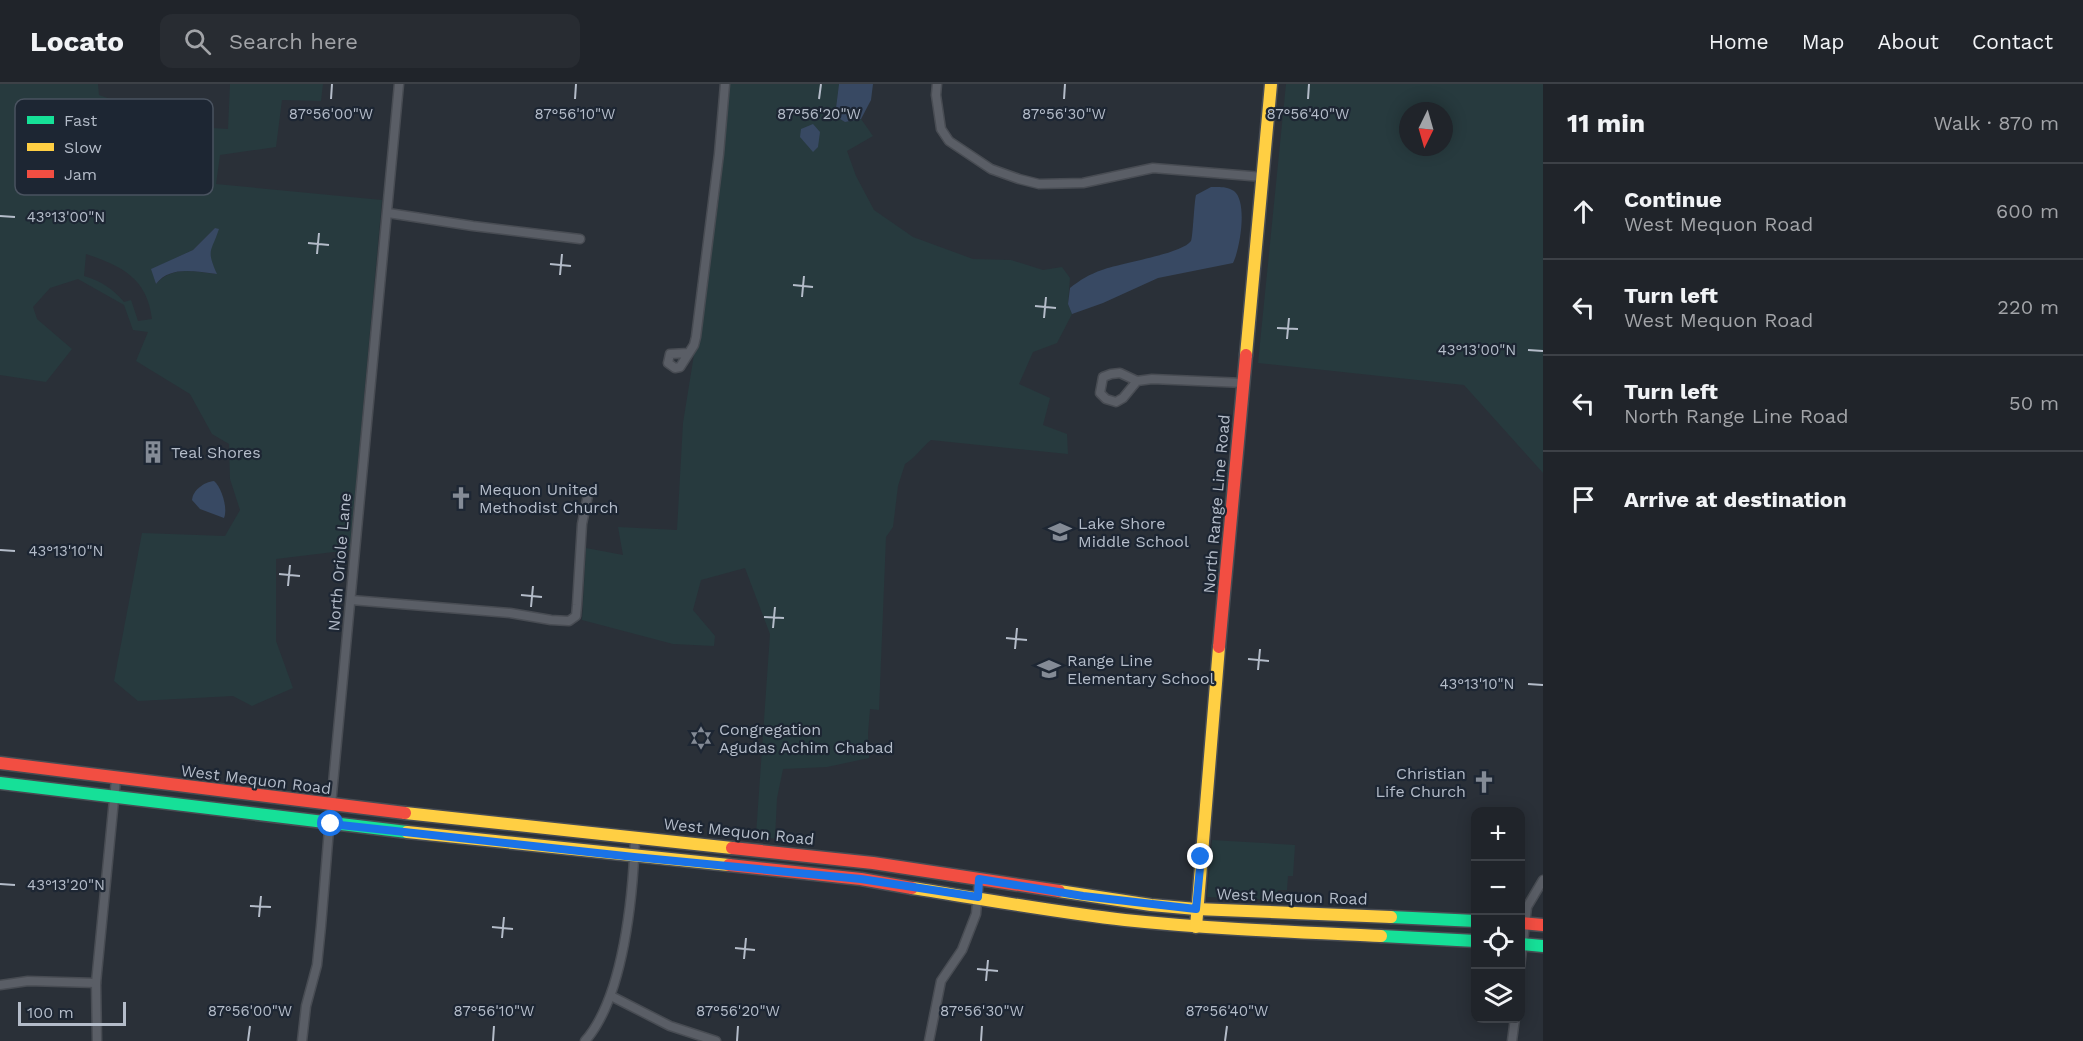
<!DOCTYPE html>
<meta charset="utf-8">
<style>
:root{--surface:#20242a;--page:#282c32;--text:#f1f3f6;--muted:#a2a4a8;--line:#3d4147}
body{margin:0;font-family:"Work Sans",sans-serif;background:var(--page);color:var(--text)}
.controls{position:absolute;right:18px;bottom:18px;display:grid;overflow:hidden;border-radius:12px;box-shadow:0 3px 15px #0003}
.controls button{width:54px;height:54px;display:grid;place-items:center;padding:0;border:0;border-bottom:2px solid var(--line);background:var(--surface);color:var(--text);font:30px sans-serif}
.compass{position:absolute;left:1399px;top:18px;width:54px;height:54px;border-radius:50%;background:var(--surface);box-shadow:0 3px 15px #0003;rotate:185deg}
.scale{position:absolute;left:18px;bottom:15px;width:108px;box-sizing:border-box;padding-left:6px;border:3px solid #b4bcc9;border-top:0;font-size:16px;line-height:21px;white-space:nowrap;color:#b4bcc9;-webkit-text-stroke:4px #1d2633;paint-order:stroke}
.stop{position:absolute;width:18px;height:18px;margin:-14px;border:4px solid #1a73e8;border-radius:50%;background:#fff}
.stop.end{background:#1a73e8;border-color:#fff;box-shadow:0 2px 6px #0008}
.list{margin:0;padding:0;list-style:none}
h2{display:flex;justify-content:space-between;align-items:center;height:78px;margin:0;padding:0 24px;font-size:26px}
h2 small{font-size:20px;font-weight:400;color:var(--muted)}
.list li{display:grid;grid-template-columns:39px 1fr auto;gap:18px;align-items:center;box-sizing:border-box;height:96px;padding:0 24px;border-top:2px solid var(--line)}
.list b{display:block;font-size:22px;white-space:nowrap}
.list p{margin:0;font-size:20px;white-space:nowrap;color:var(--muted)}
.list em{font-size:20px;font-style:normal;color:var(--muted)}
.icon{flex:none;width:33px;height:33px;fill:none;stroke:currentColor;stroke-width:2;stroke-linecap:round;stroke-linejoin:round}
.map{position:relative;flex:none;width:1543px;height:957px;overflow:hidden}
header{display:flex;align-items:center;gap:36px;box-sizing:border-box;height:84px;padding:0 30px;background:var(--surface);border-bottom:2px solid var(--line)}
header strong{font-size:28px}
nav{display:flex;gap:33px;margin-inline-start:auto;font-size:21px}
.search{width:420px;height:54px;background:var(--page);display:flex;align-items:center;gap:15px;box-sizing:border-box;padding:0 21px;border-radius:12px;color:var(--muted);font-size:22px}
main{display:flex}
aside{flex:1;background:var(--surface)}
.map>svg:first-child{display:block}
</style>
<header>
<strong>Locato</strong>
<div class="search"><svg class="icon" aria-label="search" viewBox="0 0 24 24"><circle cx="10" cy="10" r="6"/><path d="M15 15l6 6"/></svg>Search here</div>
<nav><a>Home</a><a>Map</a><a>About</a><a>Contact</a></nav>
</header>
<main>
<div class="map">
<svg width="1543" height="957" viewBox="0 0 1543 957">
<rect width="100%" height="100%" fill="#2a3038"/>
<g fill="#273a3e" fill-rule="evenodd">
<path d="M 0,0 L 98,0 L 99,11 L 138,25 L 135,39 L 228,45 L 230,0 L 323,0 L 321,17 L 282,16 L 276,63 L 220,71 L 216,100 L 382,116 L 350,466 L 276,475 L 276,557 L 293,604 L 252,622 L 233,612 L 138,617 L 114,597 L 142,449 L 225,452 L 240,426 L 230,395 L 229,360 L 212,350 L 190,310 L 136,277 L 148,248 L 133,246 L 124,221 L 78,195 L 50,204 L 33,223 L 37,235 L 72,265 L 46,298 L 0,291 ZM 215,144 C 216,156 214,155 210,164 C 207,173 214,182 216,190 C 193,188 174,181 156,200 L 152,185 L 193,166 ZM 86,170 C 122,182 147,194 152,235 L 138,237 L 131,216 L 124,218 C 112,204 101,197 84,192 Z"/>
<path d="M 729,0 L 839,0 L 835,32 L 845,38 L 861,35 L 873,52 L 847,67 L 856,92 L 874,126 L 913,153 L 973,175 L 1011,176 L 1043,186 L 1062,183 L 1070,194 L 1068,220 L 1072,230 L 1057,259 L 1033,268 L 1019,300 L 1050,314 L 1043,341 L 1067,350 L 1068,370 L 931,356 C 921,364 916,373 905,380 L 898,402 L 893,443 L 886,453 L 879,626 L 870,625 L 868,649 L 869,674 L 827,683 L 783,685 L 777,714 L 775,755 L 756,751 L 770,550 L 745,484 L 701,496 L 693,526 L 715,552 L 714,562 L 673,560 L 582,536 L 586,464 L 623,471 L 618,443 L 677,446 L 683,339 L 718,121 Z"/>
<path d="M 1286,0 L 1543,0 L 1543,389 L 1464,301 L 1258,279 ZM 1408,27 L 1444,27 L 1444,63 L 1408,63 Z"/>
<polygon points="1212,756 1295,761 1293,792 1288,792 1287,806 1278,806 1277,816 1207,813"/>
</g>
<g fill="#384963">
<polygon points="839,0 873,0 871,16 861,35 845,38 835,32"/>
<polygon points="813,40 820,48 818,63 813,68 800,53 801,45"/>
<path d="M 1211,103 C 1218,103 1227,102 1234,107 C 1248,118 1240,165 1233,179 L 1158,194 L 1103,219 L 1072,230 L 1068,220 L 1070,204 C 1080,196 1090,190 1102,186 C 1120,179 1182,170 1191,157 C 1193,153 1194,119 1196,111 Z"/>
<path d="M 215,144 L 219,145 C 211,169 206,165 217,190 C 195,188 171,181 156,200 L 151,185 L 193,166 Z"/>
<path d="M 214,397 C 222,404 228,425 224,434 L 200,425 L 192,416 C 193,406 204,398 214,397 Z"/>
</g>
<g fill="none" stroke-linecap="round" stroke-linejoin="round">
<g stroke="#484c53" stroke-width="11">
<g id="street">
<polyline points="937,0 936,11 941,45 949,57 991,85 1019,95 1039,100 1083,99 1153,84 1263,93"/>
<polyline points="388,129 473,142 580,155"/>
<polyline points="688,269 670,270 668,279 675,284 680,283 694,261 696,253 719,70 725,0"/>
<polyline points="1137,297 1123,314 1116,318 1106,315 1100,309 1103,293 1111,290 1120,289 1137,297 1152,295 1244,299"/>
<polyline points="351,516 510,529 551,536 569,537 576,532 577,521 582,440 588,411"/>
<polyline points="1520,883 1527,823 1543,796"/>
<polyline points="0,901 28,897 96,899"/>
<polyline points="611,912 670,942 716,957"/>
<polyline points="97,957 96,899 116,695"/>
<polyline points="302,957 306,922 317,881 321,842 331,721 399,0"/>
<path d="M 585,957 C 624,913 633,811 635,754"/>
<polyline points="929,957 941,897 962,866 976,830 979,795"/>
<polyline points="1512,957 1515,934"/>
</g>
</g>
<g stroke="#484c53" stroke-width="15">
<g id="fast">
<polyline points="0,699 407,748"/>
<polyline points="1391,833 1476,837"/>
<polyline points="1381,852 1476,857"/>
<polyline points="1520,860 1543,862"/>
</g>
</g>
<g stroke="#484c53" stroke-width="15">
<g id="slow">
<polyline points="1246,271 1271,0"/>
<polyline points="405,729 732,764"/>
<polyline points="407,748 729,781"/>
<path d="M 912,804 C 983,815 1054,828 1125,836 C 1210,845 1296,848 1381,852"/>
<polyline points="1059,807 1151,821 1196,825 1391,833"/>
<polyline points="1196,843 1219,563"/>
</g>
</g>
<g stroke="#484c53" stroke-width="15">
<g id="jam">
<polyline points="1219,563 1246,271"/>
<polyline points="0,679 405,729"/>
<polyline points="732,764 873,779 1059,807"/>
<polyline points="729,781 861,795 912,804"/>
<polyline points="1520,839 1543,841"/>
</g>
</g>
<use href="#street" stroke="#5a5e66" stroke-width="8"/>
<use href="#fast" stroke="#16e098" stroke-width="12"/>
<use href="#slow" stroke="#ffcf43" stroke-width="12"/>
<use href="#jam" stroke="#f24e42" stroke-width="12"/>
</g>
<g fill="none" stroke-linecap="round" stroke-linejoin="round">
<polyline stroke="#1a73e8" stroke-width="8" points="331,740 634,773 861,795 978,813 979,795 1083,812 1196,825 1201,773"/>
</g>
<path fill="none" stroke="#b4bcc9" stroke-width="2" d="M 331,15 L 332,0M 575,15 L 576,0M 819,15 L 821,0M 1064,15 L 1065,0M 1308,15 L 1309,0M 0,132 L 15,133M 308,159 L 329,161M 317,170 L 319,149M 550,180 L 571,182M 560,191 L 562,170M 793,201 L 813,203M 802,213 L 804,192M 1035,222 L 1056,224M 1044,234 L 1046,213M 1277,244 L 1298,245M 1287,255 L 1289,234M 1528,266 L 1543,267M 0,466 L 15,467M 279,490 L 300,492M 288,502 L 290,481M 521,511 L 542,513M 531,523 L 533,502M 764,533 L 784,534M 773,544 L 775,523M 1006,554 L 1027,556M 1015,565 L 1017,544M 1248,575 L 1269,577M 1258,586 L 1260,565M 1528,600 L 1543,601M 0,800 L 15,801M 250,822 L 271,823M 259,833 L 261,812M 492,843 L 513,845M 502,854 L 504,833M 735,864 L 755,866M 744,875 L 746,854M 977,885 L 998,887M 986,897 L 988,876M 248,957 L 250,942M 493,957 L 494,942M 737,957 L 738,942M 981,957 L 982,942M 1225,957 L 1227,942"/>
<defs>
<g id="building-bare" transform="scale(1.8)"><path d="M-4-6H4V6H1V3H-1V6H-4ZM-2.5-4.3h1.7v1.8h-1.7ZM.8-4.3h1.7v1.8H.8ZM-2.5-1h1.7V.8h-1.7ZM.8-1h1.7V.8H.8Z" fill="#848b96" stroke="#1d2633" stroke-width="2.5" paint-order="stroke"/></g>
<g id="church-bare" transform="scale(1.8)"><path d="M-1.2-6h2.4v3.5h3.3v2.4h-3.3V6h-2.4V-.1h-3.3v-2.4h3.3Z" fill="#848b96" stroke="#1d2633" stroke-width="2.5" paint-order="stroke"/></g>
<g id="school-bare" transform="scale(1.8)"><path d="M0-5L7-2L0 1L-7-2ZM-4 1L0 2.5L4 1V4Q0 6-4 4Z" fill="#848b96" stroke="#1d2633" stroke-width="2.5" paint-order="stroke"/></g>
<g id="synagogue-bare" transform="scale(1.8)"><path d="M0-6.5L5.6 3.2H-5.6ZM0 6.5L5.6-3.2H-5.6Z" fill="#848b96" stroke="#1d2633" stroke-width="2.5" paint-order="stroke"/></g>
</defs>
<g fill-rule="evenodd">
<use href="#building-bare" x="153" y="368"/>
<use href="#church-bare" x="461" y="414"/>
<use href="#school-bare" x="1060" y="448"/>
<use href="#school-bare" x="1049" y="585"/>
<use href="#synagogue-bare" x="701" y="654"/>
<use href="#church-bare" x="1484" y="698"/>
</g>
<g text-anchor="middle" stroke-width="4.5" stroke-linejoin="round" paint-order="stroke">
<g font-size="16" fill="#b4bcc9" stroke="#1d2633" text-anchor="start">
<text x="171" y="374">Teal Shores</text>
<text x="479" y="411">Mequon United<tspan x="479" dy="18">Methodist Church</tspan></text>
<text x="1078" y="445">Lake Shore<tspan x="1078" dy="18">Middle School</tspan></text>
<text x="1067" y="582">Range Line<tspan x="1067" dy="18">Elementary School</tspan></text>
<text x="719" y="651">Congregation<tspan x="719" dy="18">Agudas Achim Chabad</tspan></text>
<text x="1466" y="695" text-anchor="end">Christian<tspan x="1466" dy="18">Life Church</tspan></text>
</g>
<g font-size="16" fill="#b4bcc9" stroke="#1d2633">
<text transform="translate(1216 420) rotate(-85)" y="6">North Range Line Road</text>
<text transform="translate(339 478) rotate(-85)" y="6">North Oriole Lane</text>
<text transform="translate(256 695) rotate(7)" y="6">West Mequon Road</text>
<text transform="translate(739 747) rotate(6)" y="6">West Mequon Road</text>
<text transform="translate(1292 812) rotate(2)" y="6">West Mequon Road</text>
</g>
</g>
<rect x="15" y="15" width="198" height="96" rx="9" fill="#1d2633" stroke="#4a5360" stroke-width="1.5"/>
<rect x="27" y="32" width="27" height="8" fill="#16e098"/>
<rect x="27" y="59" width="27" height="8" fill="#ffcf43"/>
<rect x="27" y="86" width="27" height="8" fill="#f24e42"/>
<g font-size="16" fill="#b4bcc9">
<text x="64" y="42">Fast</text>
<text x="64" y="69">Slow</text>
<text x="64" y="96">Jam</text>
</g>
<g font-size="15" text-anchor="middle" fill="#b4bcc9" stroke="#1d2633" stroke-width="4.5" stroke-linejoin="round" paint-order="stroke">
<text x="331" y="35">87°56'00"W</text>
<text x="575" y="35">87°56'10"W</text>
<text x="819" y="35">87°56'20"W</text>
<text x="1064" y="35">87°56'30"W</text>
<text x="1308" y="35">87°56'40"W</text>
<text x="66" y="138">43°13'00"N</text>
<text x="1477" y="271">43°13'00"N</text>
<text x="66" y="472">43°13'10"N</text>
<text x="1477" y="605">43°13'10"N</text>
<text x="66" y="806">43°13'20"N</text>
<text x="250" y="932">87°56'00"W</text>
<text x="494" y="932">87°56'10"W</text>
<text x="738" y="932">87°56'20"W</text>
<text x="982" y="932">87°56'30"W</text>
<text x="1227" y="932">87°56'40"W</text>
</g>
</svg>
<div class="controls">
<button>+</button>
<button>−</button>
<button><svg class="icon" aria-label="locate" viewBox="0 0 24 24"><circle cx="12" cy="12" r="6"/><path d="M12 2v4M12 18v4M2 12h4M18 12h4"/></svg></button>
<button><svg class="icon" aria-label="layers" viewBox="0 0 24 24"><path d="M12 4l9 5-9 5-9-5zM3 14l9 5 9-5"/></svg></button>
</div>
<svg class="compass" viewBox="-18 -18 36 36"><path d="M0-13l5 13h-10z" fill="#e53935"/><path d="M0 13l5-13h-10z" fill="#a2a4a8"/></svg>
<div class="scale">100 m</div>
<div class="stop" style="left:331px;top:740px"></div>
<div class="stop end" style="left:1201px;top:773px"></div>
</div>
<aside>
<h2>11 min<small>Walk · 870 m</small></h2>
<ul class="list">
<li><svg class="icon" aria-label="ahead" viewBox="0 0 24 24"><path d="M12 20V5M6 11l6-6 6 6"/></svg><div><b>Continue</b><p>West Mequon Road</p></div><em>600 m</em></li>
<li><svg class="icon" aria-label="left" viewBox="0 0 24 24"><path d="M17 20v-9H6M10 6l-5 5 5 5"/></svg><div><b>Turn left</b><p>West Mequon Road</p></div><em>220 m</em></li>
<li><svg class="icon" aria-label="left" viewBox="0 0 24 24"><path d="M17 20v-9H6M10 6l-5 5 5 5"/></svg><div><b>Turn left</b><p>North Range Line Road</p></div><em>50 m</em></li>
<li><svg class="icon" aria-label="arrive" viewBox="0 0 24 24"><path d="M6 21V4h12l-3 4 3 4H6"/></svg><div><b>Arrive at destination</b></div></li>
</ul>
</aside>
</main>
